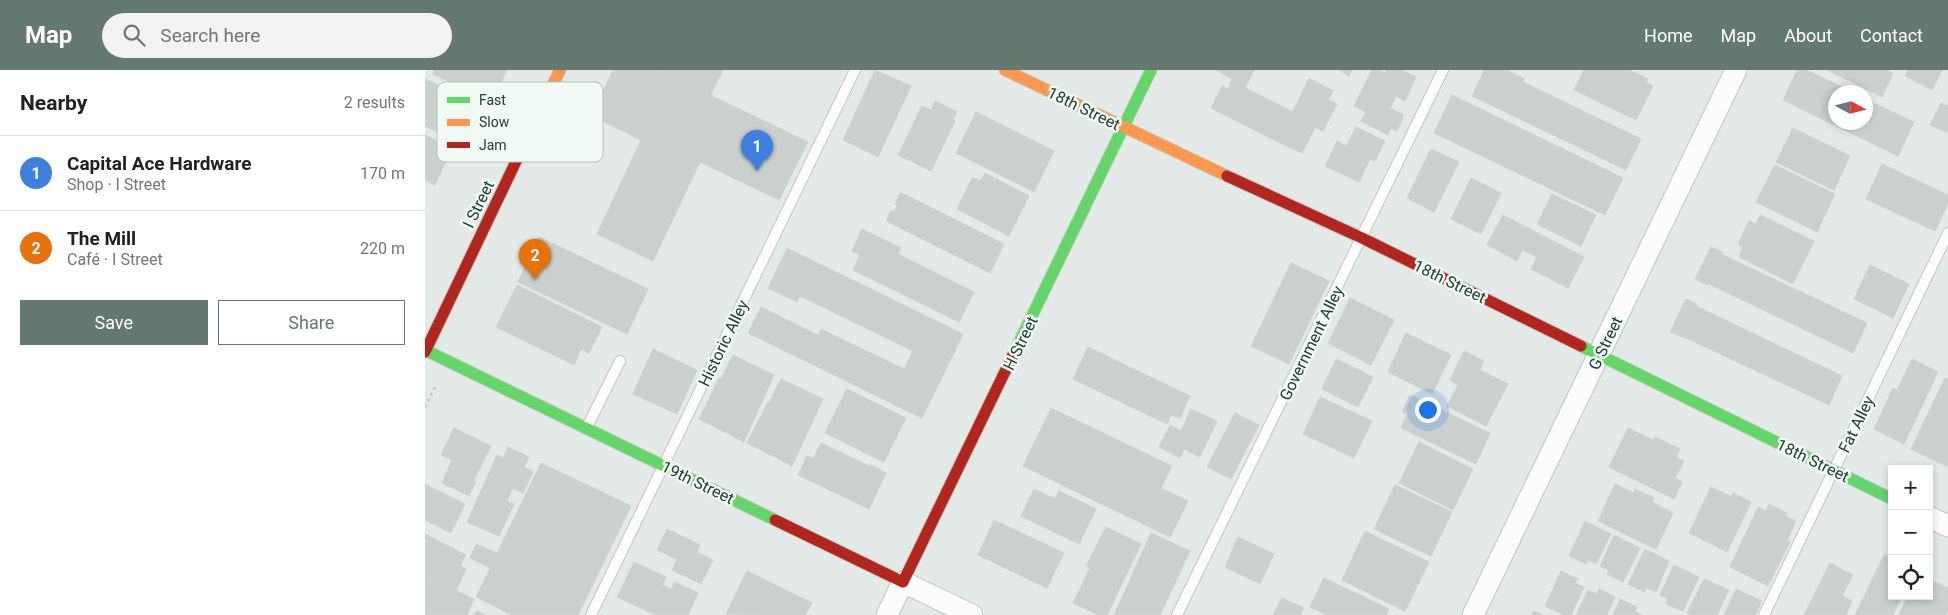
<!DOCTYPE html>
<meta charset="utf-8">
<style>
:root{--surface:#fff;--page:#f2f2f2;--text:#202124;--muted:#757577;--line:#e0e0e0;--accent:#647a70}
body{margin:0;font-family:Roboto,sans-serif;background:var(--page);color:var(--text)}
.controls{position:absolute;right:15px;bottom:15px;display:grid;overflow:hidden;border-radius:0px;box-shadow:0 2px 8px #0003}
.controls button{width:45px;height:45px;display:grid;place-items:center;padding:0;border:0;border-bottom:1px solid var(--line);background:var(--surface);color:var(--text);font:25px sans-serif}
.compass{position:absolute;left:1403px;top:15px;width:45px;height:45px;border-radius:50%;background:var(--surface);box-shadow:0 2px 8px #0003;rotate:97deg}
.you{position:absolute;left:1002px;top:339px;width:18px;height:18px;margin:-12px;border:4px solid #fff;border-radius:50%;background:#1a73e8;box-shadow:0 0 0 8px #1a73e833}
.badge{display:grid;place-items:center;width:32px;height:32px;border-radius:50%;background:var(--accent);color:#fff;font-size:16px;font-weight:700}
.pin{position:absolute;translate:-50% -41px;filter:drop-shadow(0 1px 2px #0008)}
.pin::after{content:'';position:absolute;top:26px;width:18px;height:15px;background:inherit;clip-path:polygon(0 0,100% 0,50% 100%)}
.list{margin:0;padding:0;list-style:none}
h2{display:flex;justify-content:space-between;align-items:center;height:65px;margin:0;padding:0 20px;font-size:21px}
h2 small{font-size:16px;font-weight:400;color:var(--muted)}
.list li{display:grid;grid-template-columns:32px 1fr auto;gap:15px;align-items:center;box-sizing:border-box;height:75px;padding:0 20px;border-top:1px solid var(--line)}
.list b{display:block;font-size:19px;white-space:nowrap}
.list p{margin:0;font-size:16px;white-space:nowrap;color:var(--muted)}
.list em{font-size:16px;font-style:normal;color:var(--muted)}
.actions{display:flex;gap:10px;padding:15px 20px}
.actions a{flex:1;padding:11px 0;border:1px solid var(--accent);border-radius:0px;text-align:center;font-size:18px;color:var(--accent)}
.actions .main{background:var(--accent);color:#fff}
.icon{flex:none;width:28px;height:28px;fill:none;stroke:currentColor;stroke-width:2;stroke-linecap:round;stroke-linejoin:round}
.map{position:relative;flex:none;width:1523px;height:545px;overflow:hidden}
header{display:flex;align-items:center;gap:30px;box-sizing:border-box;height:70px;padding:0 25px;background:var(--accent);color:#fff}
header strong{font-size:24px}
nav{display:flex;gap:28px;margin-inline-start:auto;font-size:18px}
.search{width:350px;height:45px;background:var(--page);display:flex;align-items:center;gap:12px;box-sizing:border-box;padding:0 18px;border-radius:28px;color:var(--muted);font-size:19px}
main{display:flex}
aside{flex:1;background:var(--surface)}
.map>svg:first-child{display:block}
</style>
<header>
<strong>Map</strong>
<div class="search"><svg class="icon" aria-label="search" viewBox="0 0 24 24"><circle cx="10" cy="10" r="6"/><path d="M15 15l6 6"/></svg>Search here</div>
<nav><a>Home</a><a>Map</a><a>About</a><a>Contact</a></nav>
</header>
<main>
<aside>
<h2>Nearby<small>2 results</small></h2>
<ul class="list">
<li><span class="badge" style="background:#3f7fe0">1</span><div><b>Capital Ace Hardware</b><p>Shop · I Street</p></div><em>170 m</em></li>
<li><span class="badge" style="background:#e8710a">2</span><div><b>The Mill</b><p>Café · I Street</p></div><em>220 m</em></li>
</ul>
<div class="actions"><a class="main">Save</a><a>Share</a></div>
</aside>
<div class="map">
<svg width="1523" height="545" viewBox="0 0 1523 545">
<rect width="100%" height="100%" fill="#e3e9e6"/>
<g fill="#cad0cd" stroke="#cbd2cf">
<polygon points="10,0 82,0 67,32 8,4"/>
<polygon points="188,0 233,0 383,72 354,130 275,92 228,191 172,164 216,70 167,46"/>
<polygon points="233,0 298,0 285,26"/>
<polygon points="450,0 486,16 453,87 418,70"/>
<polygon points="829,0 820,18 868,42 853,72 786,38 797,16 803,19 807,9 791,0"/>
<polygon points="914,0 927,0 924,6"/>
<polygon points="947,0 954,0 961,3 962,0 977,0 991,7 980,31 971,26 965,38 979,45 972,61 966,58 963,65 936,51 941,42 929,36"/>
<polygon points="1059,0 1082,0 1100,9 1098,12 1216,69 1201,100 1047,26"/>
<polygon points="1159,0 1204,0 1223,9 1221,13 1228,16 1211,50 1149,20"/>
<polygon points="1372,0 1381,0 1428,22 1410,22 1410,52 1440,52 1440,29 1489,52 1473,86 1358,30"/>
<polygon points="1402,0 1462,0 1468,3 1457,27"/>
<polygon points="1483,0 1517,0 1507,20 1480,6"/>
<polygon points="884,8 908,21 903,30 912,34 898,61 890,57 877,83 853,72"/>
<polygon points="0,9 41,28 37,38 42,40 32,62 25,58 21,66 0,56"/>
<polygon points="1027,25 1198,108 1180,145 1009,63"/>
<polygon points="510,31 532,42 528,49 530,51 506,101 473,85 497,36 506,40"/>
<polygon points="1516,33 1523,36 1523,63 1505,55"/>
<polygon points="551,42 629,81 609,122 531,83"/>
<polygon points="931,57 960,71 950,91 945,89 934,112 900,96 912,71 921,76"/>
<polygon points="1368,58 1425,86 1409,120 1351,92"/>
<polygon points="0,65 27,78 10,115 0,110"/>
<polygon points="1006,79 1034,92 1009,142 982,128"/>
<polygon points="1457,94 1523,125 1523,133 1510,161 1441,129"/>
<polygon points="1350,95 1410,124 1392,162 1331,132"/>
<polygon points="560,103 604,126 584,166 532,139 547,108 556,110"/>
<polygon points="1046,108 1076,123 1056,164 1026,149"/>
<polygon points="475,123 479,124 579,174 565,203 463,152 462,149 466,140 469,142 472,136 470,134"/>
<polygon points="1127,124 1171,145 1156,176 1112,154"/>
<polygon points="1078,145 1159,187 1143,218 1106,199 1112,187 1097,180 1092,191 1062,175"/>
<polygon points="1335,145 1389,171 1368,214 1314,187 1318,177 1313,174 1324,151 1331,154"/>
<polygon points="437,159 476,178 473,184 549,222 534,252 428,200 435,185 427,181"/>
<polygon points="114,167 223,219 202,264 93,212"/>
<polygon points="1286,177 1297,182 1296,184 1442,253 1428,283 1282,213 1282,215 1270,209"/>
<polygon points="362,178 538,264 497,348 323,263 336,237 393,265 396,259 479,299 488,281 375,226 372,232 343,218"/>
<polygon points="866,193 904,211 864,294 826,276"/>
<polygon points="1445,195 1484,214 1468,248 1429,229"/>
<polygon points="92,215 177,257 164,283 156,279 149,295 71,257"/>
<polygon points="925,228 969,250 946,295 903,273"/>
<polygon points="1261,229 1272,234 1271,236 1417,306 1404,335 1257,266 1257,267 1245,262"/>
<polygon points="981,263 1026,285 1007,324 963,302"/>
<polygon points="663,277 765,326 755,348 746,345 742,354 648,309"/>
<polygon points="228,279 272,300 252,344 208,324"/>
<polygon points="1039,281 1059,291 1055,300 1083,314 1061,356 1022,336 1033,315 1025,310"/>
<polygon points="308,285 349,305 319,372 274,349 294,308 296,309"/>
<polygon points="911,289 948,307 933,337 897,319"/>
<polygon points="1487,289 1513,302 1479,374 1449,359 1468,318 1472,320"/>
<polygon points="1520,308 1523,309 1523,397 1486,379"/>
<polygon points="356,309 398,329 367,396 322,373 343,332 344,333"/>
<polygon points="422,319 481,348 459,392 400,363"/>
<polygon points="985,325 1065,363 1051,394 976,358 982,344 977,342"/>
<polygon points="895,327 947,351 929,388 878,364"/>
<polygon points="626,338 747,396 736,418 763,431 745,467 598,396"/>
<polygon points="766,339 792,351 775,387 759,379 755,388 734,377 745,355 756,361"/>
<polygon points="810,343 834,355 806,409 782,397"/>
<polygon points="29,358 66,376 49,410 51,411 44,426 17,413 27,390 16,385"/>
<polygon points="1203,358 1228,370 1230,367 1255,379 1251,387 1259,391 1250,408 1257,412 1249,429 1184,397"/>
<polygon points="994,372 1048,399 1028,440 974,413"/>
<polygon points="396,373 446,397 447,395 461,403 444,439 373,405 382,386 388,389"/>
<polygon points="83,377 104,387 99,397 108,402 98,423 88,418 82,431 89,434 74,466 42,452 72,385 78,388"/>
<polygon points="116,393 206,436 153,545 87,545 51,527"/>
<polygon points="0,414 40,434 26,463 0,450"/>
<polygon points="1190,414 1209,423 1210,419 1229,428 1227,432 1248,443 1231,479 1173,451"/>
<polygon points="970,415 1027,442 1006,486 949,459"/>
<polygon points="1286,417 1307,427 1308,423 1326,432 1302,482 1264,463"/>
<polygon points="609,419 630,429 634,421 671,439 654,474 596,446"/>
<polygon points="1344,434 1362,443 1360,446 1371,451 1362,470 1365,472 1343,516 1305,497 1333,437 1341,441"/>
<polygon points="569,450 639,483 622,518 553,485"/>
<polygon points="1160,451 1186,464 1171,494 1163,490 1161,494 1144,486"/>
<polygon points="681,457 716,474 682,545 673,545 648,533 665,498 661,496"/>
<polygon points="242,459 275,475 272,482 288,490 276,514 247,500 252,489 232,480"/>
<polygon points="940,461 1004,492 980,541 917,510"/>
<polygon points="726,463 765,481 735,545 689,545"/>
<polygon points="0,464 41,485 35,496 41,499 31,521 0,506"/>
<polygon points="1189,465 1215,478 1198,512 1182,504 1184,500 1175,496"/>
<polygon points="813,467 849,484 835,514 800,497"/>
<polygon points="51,474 72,483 65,498 45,488"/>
<polygon points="1220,479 1244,491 1231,522 1222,518 1219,522 1203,514"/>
<polygon points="1459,485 1467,488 1467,526 1477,526 1468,545 1430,545"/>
<polygon points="209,492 241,507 237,515 246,519 250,512 273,523 263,545 231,545 192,527"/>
<polygon points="1405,493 1428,505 1417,526 1427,531 1421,545 1379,545"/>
<polygon points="1249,495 1274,507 1258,541 1241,534 1243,529 1235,525"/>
<polygon points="322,501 387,533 380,545 301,544"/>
<polygon points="1136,501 1153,509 1150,513 1159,517 1146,545 1139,545 1120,536"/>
<polygon points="0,506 49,529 42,545 0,545"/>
<polygon points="899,508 964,539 961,545 902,545 885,537"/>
<polygon points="1279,509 1304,520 1292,545 1266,545 1262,543"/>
<polygon points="1504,509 1523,518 1523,540 1521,545 1474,545 1483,526 1504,526"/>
<polygon points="1174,519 1190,527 1182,545 1151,545 1163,520 1172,524"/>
<polygon points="1311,519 1337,531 1330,545 1299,545"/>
<polygon points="857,528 879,538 876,544 878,545 848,545"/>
<polygon points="1195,529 1212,537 1210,541 1217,545 1188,545"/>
<polygon points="52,541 61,545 49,545"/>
<polygon points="1109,541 1118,545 1107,545"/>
</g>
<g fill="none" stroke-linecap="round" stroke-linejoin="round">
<g stroke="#c0c6c3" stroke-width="12">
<g id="lane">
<polyline points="162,357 195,291"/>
<polyline points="166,545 430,0"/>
<polyline points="752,545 1018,0"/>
<polyline points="1339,545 1523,163"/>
</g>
</g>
<g stroke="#c0c6c3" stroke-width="23">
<g id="street">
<polyline points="1504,447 1523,456"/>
<polyline points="462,545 478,512 547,545"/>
<polyline points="1048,545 1311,0"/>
</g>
</g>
<g stroke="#bfc7c3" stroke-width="13">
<g id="fast">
<polyline points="1156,276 1467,429"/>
<polyline points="0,280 350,450"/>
<polyline points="588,285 726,0"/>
</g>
</g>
<g stroke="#bfc7c3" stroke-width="13">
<g id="slow">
<polyline points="580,0 802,106"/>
<polyline points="95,83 135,0"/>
</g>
</g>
<g stroke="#bfc7c3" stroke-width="13">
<g id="jam">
<polyline points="802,106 937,168 1156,276"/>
<polyline points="0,282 95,83"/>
<polyline points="350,450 478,512 588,285"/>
</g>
</g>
<polyline stroke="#c0cac4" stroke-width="3" stroke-dasharray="2.5 4" stroke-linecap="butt" points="0,337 11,315"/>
<use href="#lane" stroke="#fbfcfb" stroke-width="10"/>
<use href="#street" stroke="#fbfcfb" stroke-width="21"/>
<use href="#fast" stroke="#63d668" stroke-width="11"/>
<use href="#slow" stroke="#ff974d" stroke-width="11"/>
<use href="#jam" stroke="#b3261e" stroke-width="11"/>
</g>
<g text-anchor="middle" stroke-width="5" stroke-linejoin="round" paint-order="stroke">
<g font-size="16" fill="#203e31" stroke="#f1f9f4">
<text transform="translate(659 38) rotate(26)" y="6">18th Street</text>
<text transform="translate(53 134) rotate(-64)" y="6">I Street</text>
<text transform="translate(1025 211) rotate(26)" y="6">18th Street</text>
<text transform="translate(298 273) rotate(-64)" y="6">Historic Alley</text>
<text transform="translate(595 273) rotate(-64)" y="6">H Street</text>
<text transform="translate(886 273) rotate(-64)" y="6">Government Alley</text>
<text transform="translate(1180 273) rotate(-64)" y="6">G Street</text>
<text transform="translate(1431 354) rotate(-64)" y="6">Fat Alley</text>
<text transform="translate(1388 390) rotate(26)" y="6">18th Street</text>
<text transform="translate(273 412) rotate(26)" y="6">19th Street</text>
</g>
</g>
<rect x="12" y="12" width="166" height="80" rx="8" fill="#f1f9f4" stroke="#b2c1ba" stroke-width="1"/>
<rect x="22" y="27" width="23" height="6" fill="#63d668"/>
<rect x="22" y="49" width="23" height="7" fill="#ff974d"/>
<rect x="22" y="72" width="23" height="6" fill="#b3261e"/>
<g font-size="14" fill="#203e31">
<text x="54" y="35">Fast</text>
<text x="54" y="57">Slow</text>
<text x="54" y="80">Jam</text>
</g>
</svg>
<div class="controls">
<button>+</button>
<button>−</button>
<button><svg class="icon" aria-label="locate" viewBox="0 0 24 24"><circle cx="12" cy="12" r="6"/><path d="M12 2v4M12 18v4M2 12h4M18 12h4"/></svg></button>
</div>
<svg class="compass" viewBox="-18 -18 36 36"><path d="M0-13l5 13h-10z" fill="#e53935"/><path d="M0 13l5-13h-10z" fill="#757577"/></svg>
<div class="you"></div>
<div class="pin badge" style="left:332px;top:101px;background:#3f7fe0">1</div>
<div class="pin badge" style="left:110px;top:210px;background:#e8710a">2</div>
</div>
</main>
